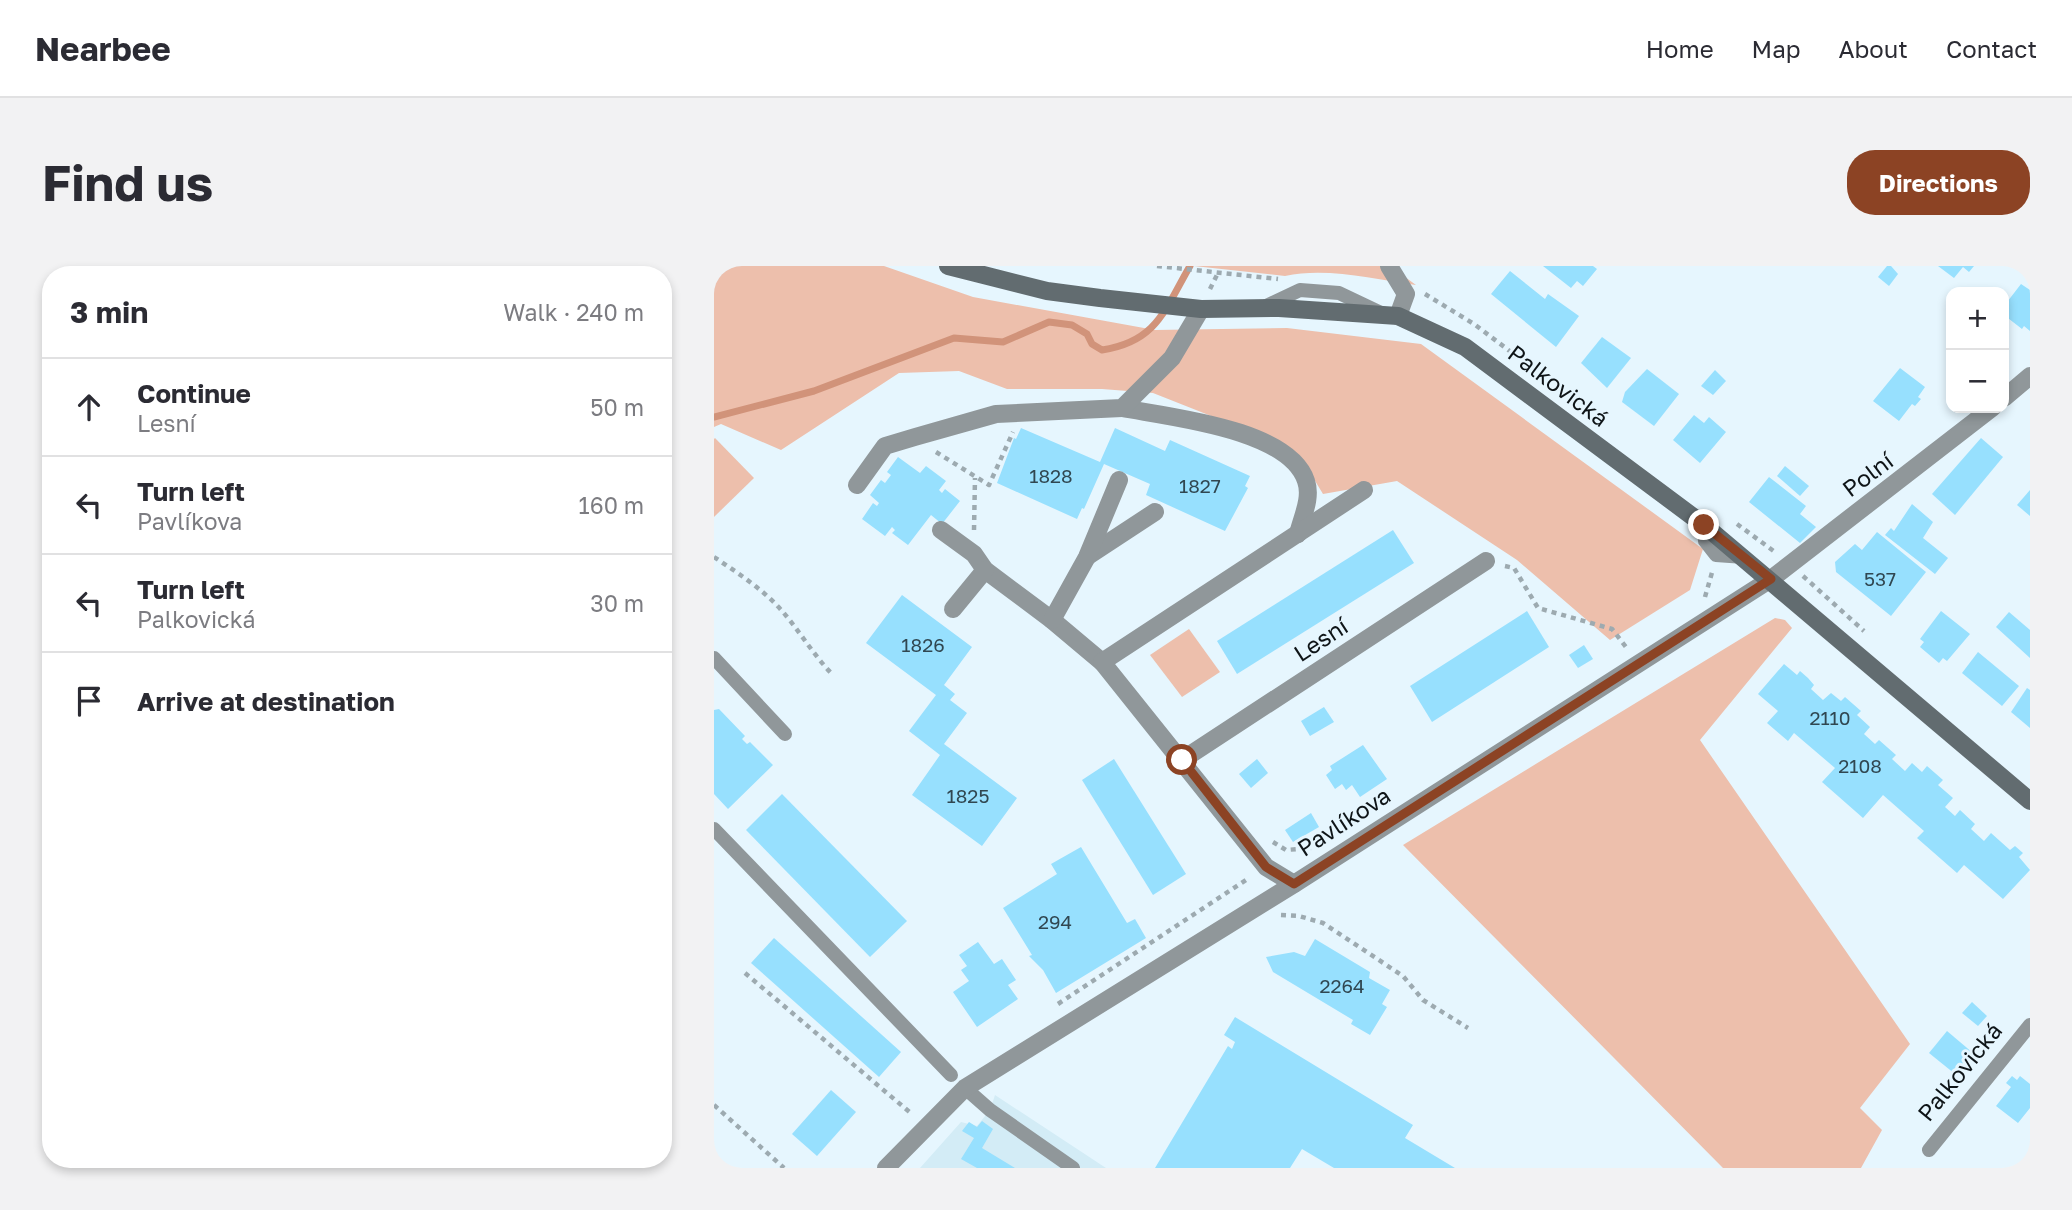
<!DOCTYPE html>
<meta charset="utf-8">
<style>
:root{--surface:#fff;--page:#f2f2f3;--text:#2b2b33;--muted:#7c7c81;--line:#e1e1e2;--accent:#8c4324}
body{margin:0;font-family:"Golos Text",sans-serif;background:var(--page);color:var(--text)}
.controls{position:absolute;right:21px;top:21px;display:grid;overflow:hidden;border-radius:14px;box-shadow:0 4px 10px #0003}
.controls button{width:63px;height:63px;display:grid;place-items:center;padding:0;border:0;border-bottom:2px solid var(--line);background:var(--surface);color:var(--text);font:35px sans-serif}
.stop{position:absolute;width:21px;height:21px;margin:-16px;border:5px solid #8c4324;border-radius:50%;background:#fff}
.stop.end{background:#8c4324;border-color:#fff;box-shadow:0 2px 7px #0008}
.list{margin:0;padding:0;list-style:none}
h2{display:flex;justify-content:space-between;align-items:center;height:91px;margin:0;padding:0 28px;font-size:30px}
h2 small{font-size:23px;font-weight:400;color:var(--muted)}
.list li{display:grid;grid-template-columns:46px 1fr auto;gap:21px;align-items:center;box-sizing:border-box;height:98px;padding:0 28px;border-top:2px solid var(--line)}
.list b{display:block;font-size:26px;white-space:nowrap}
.list p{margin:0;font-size:23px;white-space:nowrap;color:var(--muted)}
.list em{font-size:23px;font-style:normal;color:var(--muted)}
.icon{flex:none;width:38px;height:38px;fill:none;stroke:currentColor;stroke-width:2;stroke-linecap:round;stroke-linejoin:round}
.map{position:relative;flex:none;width:1316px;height:902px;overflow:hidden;border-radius:28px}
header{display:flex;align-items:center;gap:42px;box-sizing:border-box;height:98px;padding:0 35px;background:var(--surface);border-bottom:2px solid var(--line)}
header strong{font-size:33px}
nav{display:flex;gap:38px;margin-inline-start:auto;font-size:24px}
.intro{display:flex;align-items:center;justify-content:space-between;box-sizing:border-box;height:168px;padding:0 42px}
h1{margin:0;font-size:49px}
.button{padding:18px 32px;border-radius:28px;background:var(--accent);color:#fff;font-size:24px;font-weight:700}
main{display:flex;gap:42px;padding:0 42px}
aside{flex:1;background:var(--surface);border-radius:28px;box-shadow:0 4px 10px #0003}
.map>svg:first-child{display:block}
</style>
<header>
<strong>Nearbee</strong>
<nav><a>Home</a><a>Map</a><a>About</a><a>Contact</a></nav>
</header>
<div class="intro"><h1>Find us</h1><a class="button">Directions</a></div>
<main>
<aside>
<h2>3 min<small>Walk · 240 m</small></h2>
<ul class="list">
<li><svg class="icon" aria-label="ahead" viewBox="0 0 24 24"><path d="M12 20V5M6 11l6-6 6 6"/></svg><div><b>Continue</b><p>Lesní</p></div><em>50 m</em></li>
<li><svg class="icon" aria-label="left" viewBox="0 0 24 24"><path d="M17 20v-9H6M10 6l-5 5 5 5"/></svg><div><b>Turn left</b><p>Pavlíkova</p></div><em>160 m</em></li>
<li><svg class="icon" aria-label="left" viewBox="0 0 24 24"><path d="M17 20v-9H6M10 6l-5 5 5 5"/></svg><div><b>Turn left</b><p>Palkovická</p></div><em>30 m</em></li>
<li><svg class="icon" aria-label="arrive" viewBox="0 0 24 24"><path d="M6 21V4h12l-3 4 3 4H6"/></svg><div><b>Arrive at destination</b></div></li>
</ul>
</aside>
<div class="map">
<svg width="1316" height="902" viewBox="0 0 1316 902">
<rect width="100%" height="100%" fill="#e6f6fe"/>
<polygon fill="#d3ecf6" points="281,829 392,902 206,902 247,856 263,860 276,844"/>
<g fill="#edbfac">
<polygon points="0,0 170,0 259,31 441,64 573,62 707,78 989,283 976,324 896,374 803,294 683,215 609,228 586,190 530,163 439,127 388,123 293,123 245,105 185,107 67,184 7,158 0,161"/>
<path d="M 480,0 L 676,0 L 702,19 C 660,13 612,1 571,10 Z"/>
<polygon points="1,172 40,212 0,251 0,173"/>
<polygon points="1061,352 1071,354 1078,362 986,474 1196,778 1146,842 1168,864 1147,902 1009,902 689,579"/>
<polygon points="475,363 506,406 468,431 436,389"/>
</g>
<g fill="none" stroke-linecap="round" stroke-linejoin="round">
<path stroke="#d1937a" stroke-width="7" d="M 0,151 L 100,125 L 240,72 L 289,76 L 335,56 L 358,59 L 373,68 L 378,78 L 388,84 C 443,76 451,43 476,0"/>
</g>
<g fill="#97e0fe">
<polygon points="829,0 879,0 883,3 869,20 863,15 857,22"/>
<polygon points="1173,0 1177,0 1184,8 1175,20 1164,11"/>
<polygon points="1224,0 1260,0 1255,6 1249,1 1240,12"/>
<polygon points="796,5 831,33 834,28 865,50 842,81 777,28"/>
<polygon points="1307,18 1316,24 1316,65 1310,60 1308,63 1290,49 1290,40"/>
<polygon points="888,71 917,92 893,122 867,97"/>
<polygon points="1186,102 1211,121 1204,131 1207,133 1201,140 1198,138 1185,155 1159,135"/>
<polygon points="933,103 965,128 940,160 908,136 911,126"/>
<polygon points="1001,104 1012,115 999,129 987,120"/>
<polygon points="980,149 990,157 995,151 1012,166 986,197 959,174"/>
<polygon points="307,162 386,196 401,162 451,185 456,174 536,210 531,220 534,222 511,265 432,229 436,218 390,198 370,243 368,242 363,253 283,217 300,172 302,173"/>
<polygon points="1267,172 1289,191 1241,249 1218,228"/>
<polygon points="184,191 206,207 212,200 232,215 225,224 228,227 231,223 246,235 228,258 217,249 194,279 178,267 181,264 178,261 171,270 148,253 159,237 163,240 165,237 156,229 167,214 171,217 177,209 173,206"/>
<polygon points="1071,200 1095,220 1086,230 1063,210"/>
<polygon points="1055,211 1092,240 1086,248 1102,261 1086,277 1035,236"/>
<polygon points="1316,224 1316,250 1303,239"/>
<polygon points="1198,238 1219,256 1209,272 1234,292 1221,308 1171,269 1177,262 1180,265"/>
<polygon points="679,264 700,297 523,408 503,375"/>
<polygon points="1163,266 1212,306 1177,350 1122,306 1121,296 1141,278 1148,284"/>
<polygon points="188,329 258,381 230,419 241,428 236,434 253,447 230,478 303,532 268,580 198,529 226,489 195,465 222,429 152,377"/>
<polygon points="813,345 835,381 718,456 696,420"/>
<polygon points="1227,345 1256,368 1233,395 1229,392 1225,397 1206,381 1210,376 1206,373"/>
<polygon points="1295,346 1316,364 1316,392 1282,361"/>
<polygon points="870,379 879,393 864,402 855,389"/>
<polygon points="1264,386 1305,420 1288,440 1248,407"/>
<polygon points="1070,398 1083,409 1086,405 1094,412 1100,419 1097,423 1109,434 1117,427 1127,435 1131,431 1147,445 1143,449 1156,461 1150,468 1161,478 1165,474 1182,489 1178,493 1191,505 1198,497 1208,506 1213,500 1229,514 1224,519 1239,532 1231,541 1241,550 1246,544 1261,558 1257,563 1270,575 1277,567 1296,584 1301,580 1309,587 1305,591 1316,604 1289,633 1250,599 1243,607 1203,572 1210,565 1169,529 1149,552 1108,516 1121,502 1080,467 1074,475 1053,457 1064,445 1044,428"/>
<polygon points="1313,422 1316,424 1316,462 1297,446"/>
<polygon points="610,441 620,456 596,470 587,455"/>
<polygon points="5,443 31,470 28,473 33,478 36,476 59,499 14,543 0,528 0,444"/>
<polygon points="649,479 673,513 646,531 638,519 632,524 628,518 621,523 612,509 618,504 616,500"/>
<polygon points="400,493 472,608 439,629 368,514"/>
<polygon points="543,493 554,507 537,522 525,508"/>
<polygon points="68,528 193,655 156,691 32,564"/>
<polygon points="597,547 605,561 579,576 571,564"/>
<polygon points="367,581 413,657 421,653 432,672 342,727 329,704 315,690 318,689 289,642 343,608 337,598"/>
<polygon points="60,672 187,786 165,811 37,697"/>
<polygon points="601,673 656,706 655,712 676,724 668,738 673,741 656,769 637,758 639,754 559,706 552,691 580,686 591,690"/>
<polygon points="264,676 280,698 288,693 302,714 294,719 304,733 263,761 239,726 255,715 247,704 253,700 245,689"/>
<polygon points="1258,736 1273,750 1264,760 1248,747"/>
<polygon points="521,751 699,859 691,872 741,902 620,902 588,883 576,902 441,902 514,780 518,783 521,776 510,769"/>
<polygon points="1233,765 1259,787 1241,808 1215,787"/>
<polygon points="1298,810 1303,814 1306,810 1316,818 1316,842 1304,857 1282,840 1297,821 1292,817"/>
<polygon points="117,824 142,846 103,890 78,868"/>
<polygon points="268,855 279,863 268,882 301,902 263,902 247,893 260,872 248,865 255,856 263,861"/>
</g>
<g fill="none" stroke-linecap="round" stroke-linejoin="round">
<g stroke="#9daab0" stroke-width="4.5" stroke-dasharray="5 5" stroke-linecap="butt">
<polyline points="443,0 564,13"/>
<polyline points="496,23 504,7"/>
<polyline points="711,28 760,58 863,136"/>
<polyline points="222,186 275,219 299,166"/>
<polyline points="1023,258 1061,286"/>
<polyline points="260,264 261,212"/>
<path d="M 0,291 C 24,307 50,324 69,346 C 86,366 99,388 117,407"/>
<polyline points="791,300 800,302 824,342 898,363 912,381"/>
<polyline points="1089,310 1150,365"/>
<polyline points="991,331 999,303"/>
<polyline points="559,576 572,584 597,582"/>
<polyline points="567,649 585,650 609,657 689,710 709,734 754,762"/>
<polyline points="31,707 199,849"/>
<polyline points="344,738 535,612"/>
<polyline points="0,839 70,902"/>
</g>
<g stroke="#90979a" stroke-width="14">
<polyline points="550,41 586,24 625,27 665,46"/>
<polyline points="990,259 991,275 1002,289 1030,291"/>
<polyline points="0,392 71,468"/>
<polyline points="0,563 237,809"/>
<polyline points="251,822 276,844 359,902"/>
<polyline points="1215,884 1316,759"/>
</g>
<g stroke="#90979a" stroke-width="18">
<polyline points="675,0 692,28 684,50"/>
<polyline points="1290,132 1316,110"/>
<path d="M 408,142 C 456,151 575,163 592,215 C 598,232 588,251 584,268"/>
<polyline points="143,219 171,180 201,171 282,148 408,142 458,92 487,43"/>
<polyline points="227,264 260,288 271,304 338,354 388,396"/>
<polyline points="374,290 441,246"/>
<polyline points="239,343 271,304"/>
<polyline points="338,354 373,291 405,214"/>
<polyline points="468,494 772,295"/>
<polyline points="580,618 552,601 388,396 650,224"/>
<polyline points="172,902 251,822 580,618 1057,313 1278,142"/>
</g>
<polyline stroke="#626c70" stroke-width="18" points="234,0 333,25 386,32 487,43 565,42 684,50 751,81 990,259 1316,535"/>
</g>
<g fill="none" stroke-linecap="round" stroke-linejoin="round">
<polyline stroke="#8c4324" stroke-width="9" points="468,494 552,601 580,618 1057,313 990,259"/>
</g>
<g text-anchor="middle" stroke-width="6" stroke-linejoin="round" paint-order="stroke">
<g font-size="19" fill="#304751">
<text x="337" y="217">1828</text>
<text x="486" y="227">1827</text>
<text x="1166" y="320">537</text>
<text x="209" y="386">1826</text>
<text x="1116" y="459">2110</text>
<text x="1146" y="507">2108</text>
<text x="254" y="537">1825</text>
<text x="341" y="663">294</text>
<text x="628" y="727">2264</text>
</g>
<g font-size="23" fill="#0e1417" stroke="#e6f6fe">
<text transform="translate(844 120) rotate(37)" y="8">Palkovická</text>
<text transform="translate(1154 209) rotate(-37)" y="8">Polní</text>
<text transform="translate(607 374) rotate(-33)" y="8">Lesní</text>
<text transform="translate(630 556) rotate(-33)" y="8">Pavlíkova</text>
<text transform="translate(1246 806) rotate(-51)" y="8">Palkovická</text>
</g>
</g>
</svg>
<div class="controls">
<button>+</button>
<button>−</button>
</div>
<div class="stop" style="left:468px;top:494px"></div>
<div class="stop end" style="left:990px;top:259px"></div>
</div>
</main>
